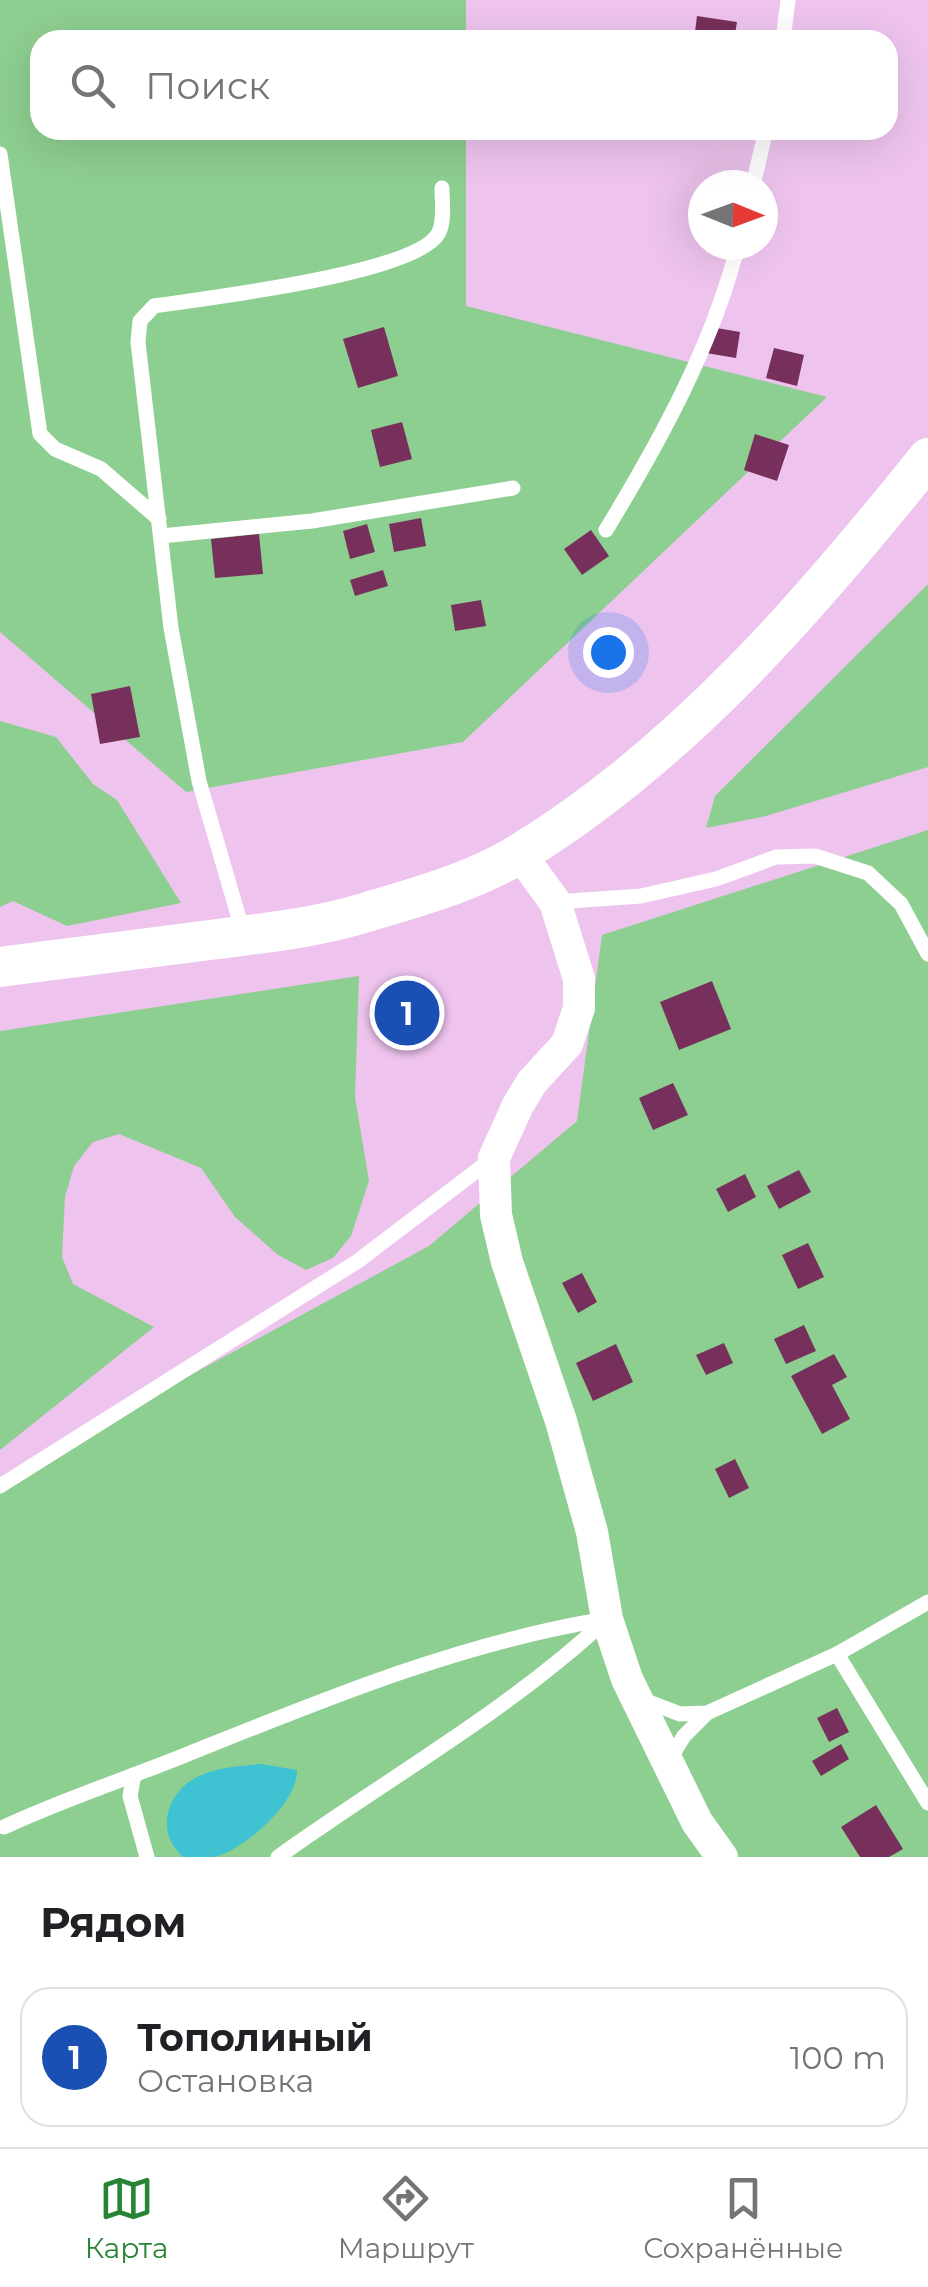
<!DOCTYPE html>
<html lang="ru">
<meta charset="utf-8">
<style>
:root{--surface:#fff;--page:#f6f6f6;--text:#202124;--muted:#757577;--line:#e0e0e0;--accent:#278435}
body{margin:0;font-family:Montserrat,sans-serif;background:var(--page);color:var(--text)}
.compass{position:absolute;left:688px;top:170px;width:90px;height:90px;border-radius:50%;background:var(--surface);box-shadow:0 10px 40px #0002;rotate:91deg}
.you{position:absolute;left:608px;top:652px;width:35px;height:35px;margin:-25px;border:8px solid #fff;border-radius:50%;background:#1a73e8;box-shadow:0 0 0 15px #1a73e833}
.badge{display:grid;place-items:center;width:65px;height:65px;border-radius:50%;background:var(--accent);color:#fff;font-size:32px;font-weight:700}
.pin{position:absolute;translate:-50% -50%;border:5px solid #fff;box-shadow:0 2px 10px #0006}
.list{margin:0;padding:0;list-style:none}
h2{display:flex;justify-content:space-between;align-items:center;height:130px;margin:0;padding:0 40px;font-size:42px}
h2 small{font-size:32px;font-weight:400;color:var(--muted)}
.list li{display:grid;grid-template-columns:65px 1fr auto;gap:30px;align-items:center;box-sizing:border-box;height:140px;margin:0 20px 20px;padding:0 20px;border:2px solid var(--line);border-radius:30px}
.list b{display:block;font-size:38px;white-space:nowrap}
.list p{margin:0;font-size:32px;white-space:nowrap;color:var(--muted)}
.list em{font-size:32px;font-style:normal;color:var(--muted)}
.icon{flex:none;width:55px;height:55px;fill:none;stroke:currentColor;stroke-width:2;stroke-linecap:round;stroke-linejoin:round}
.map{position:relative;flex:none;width:928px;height:1857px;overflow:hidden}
.search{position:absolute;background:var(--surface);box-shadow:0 10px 40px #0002;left:30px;right:30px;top:30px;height:110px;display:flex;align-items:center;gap:25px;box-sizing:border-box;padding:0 35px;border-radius:30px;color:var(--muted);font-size:38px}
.sheet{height:290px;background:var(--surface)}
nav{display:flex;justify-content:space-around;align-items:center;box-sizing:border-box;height:140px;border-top:2px solid var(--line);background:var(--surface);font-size:28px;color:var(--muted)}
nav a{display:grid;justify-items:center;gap:5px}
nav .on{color:var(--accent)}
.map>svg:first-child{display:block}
</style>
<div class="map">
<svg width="928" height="1857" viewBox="0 0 928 1857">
<rect width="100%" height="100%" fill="#eec4ef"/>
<g fill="#8dcf90">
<polygon points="0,0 466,0 466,40 40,40 40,130 466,130 466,306 827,397 463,742 186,792 0,632"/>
<polygon points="928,584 928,767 766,816 706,828 715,796"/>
<polygon points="0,721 56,737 93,784 117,800 181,903 67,926 13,901 0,907"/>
<polygon points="928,830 928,1857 0,1857 0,1478 429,1246 577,1121 602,935"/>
<polygon points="359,976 355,1097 369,1181 351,1236 333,1258 306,1270 278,1255 235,1217 201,1168 119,1134 93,1142 74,1166 65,1197 62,1257 73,1284 154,1327 0,1450 0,1031"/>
</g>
<path fill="#3fc2d1" d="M 261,1764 L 297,1770 C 298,1803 245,1849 214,1857 C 205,1857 192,1857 183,1857 C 155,1833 166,1793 197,1777 C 217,1767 240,1766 261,1764 Z"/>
<g fill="#77305b">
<polygon points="697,16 737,22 734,40 694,40"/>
<polygon points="384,327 398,376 358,388 343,339"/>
<polygon points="711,327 740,332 736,358 706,353"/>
<polygon points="774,348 804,355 797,386 766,378"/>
<polygon points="402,422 412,459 380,467 371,430"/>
<polygon points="755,434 789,445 777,481 744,470"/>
<polygon points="421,518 426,546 394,552 389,524"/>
<polygon points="367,524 375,552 350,559 343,531"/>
<polygon points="591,530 609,556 582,575 564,549"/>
<polygon points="259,534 263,574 215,578 211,539"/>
<polygon points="383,570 388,586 355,596 350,580"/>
<polygon points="481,600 486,626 455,631 451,605"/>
<polygon points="130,686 140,737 100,744 91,694"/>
<polygon points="712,981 731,1029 679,1050 660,1002"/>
<polygon points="673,1083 688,1115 653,1130 639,1098"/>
<polygon points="799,1170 811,1192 779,1209 767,1186"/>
<polygon points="745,1174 756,1197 728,1212 716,1189"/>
<polygon points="808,1243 824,1277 798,1289 782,1255"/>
<polygon points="582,1273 597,1302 578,1313 562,1283"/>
<polygon points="804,1325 816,1351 786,1364 774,1339"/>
<polygon points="724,1343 733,1363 706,1375 696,1355"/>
<polygon points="616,1344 633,1382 593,1401 576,1363"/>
<polygon points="834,1354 847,1377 832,1385 850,1419 822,1434 791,1376"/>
<polygon points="735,1459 749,1488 729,1498 715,1469"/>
<polygon points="837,1708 849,1732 829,1742 817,1718"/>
<polygon points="841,1744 849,1759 821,1776 812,1761"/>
<polygon points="876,1805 903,1849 889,1857 860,1857 841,1827"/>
</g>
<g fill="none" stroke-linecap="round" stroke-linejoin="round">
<g stroke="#fff" stroke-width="15">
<polyline points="783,40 788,0"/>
<polyline points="0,154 40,434 55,449 101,469 159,519"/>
<polyline points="753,185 766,130"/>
<path d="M 606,530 C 660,441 712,347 738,245"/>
<polyline points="161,536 312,521 513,488"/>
<polyline points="555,902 641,896 716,879 776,857 815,856 868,873 901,904 928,954"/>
<path d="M 243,932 L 199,781 L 171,628 L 138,342 L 140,321 L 154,306 C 206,298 414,274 438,234 C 445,223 442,202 442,188"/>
<polyline points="0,1486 358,1261 492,1159"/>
<polyline points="837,1654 928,1803"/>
<polyline points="641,1699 680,1714 707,1713 837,1654 928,1602"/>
<polyline points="669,1760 684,1736 707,1713"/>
<polyline points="134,1775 130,1796 147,1857"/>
<path d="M 4,1827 C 64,1799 126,1779 188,1754 C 325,1699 462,1642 607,1619 C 507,1712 388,1778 278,1857"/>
</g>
<polyline stroke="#fff" stroke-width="32" points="520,854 555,902 579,979 579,1008 567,1044 532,1082 518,1105 494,1158 496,1215 507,1262 561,1421 592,1532 607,1619 627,1679 697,1822 722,1857"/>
<path stroke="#fff" stroke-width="40" d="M 0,967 C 70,958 140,949 210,940 C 262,933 317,928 367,912 C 418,897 476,881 522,852 C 683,753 811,604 928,458"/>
</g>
</svg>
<svg class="compass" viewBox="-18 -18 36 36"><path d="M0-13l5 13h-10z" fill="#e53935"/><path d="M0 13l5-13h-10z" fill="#757577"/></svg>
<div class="you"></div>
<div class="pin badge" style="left:407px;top:1013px;background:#1a4fb4">1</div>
<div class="search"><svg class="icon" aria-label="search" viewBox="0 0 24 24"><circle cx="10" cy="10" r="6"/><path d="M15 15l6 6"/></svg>Поиск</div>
</div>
<section class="sheet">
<h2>Рядом<small></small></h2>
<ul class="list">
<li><span class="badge" style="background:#1a4fb4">1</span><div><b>Тополиный</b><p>Остановка</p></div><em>100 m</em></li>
</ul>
</section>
<nav>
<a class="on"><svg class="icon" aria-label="map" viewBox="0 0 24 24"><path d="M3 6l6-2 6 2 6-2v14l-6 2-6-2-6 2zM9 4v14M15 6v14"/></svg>Карта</a>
<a><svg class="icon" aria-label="directions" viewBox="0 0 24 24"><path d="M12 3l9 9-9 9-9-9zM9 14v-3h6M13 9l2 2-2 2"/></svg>Маршрут</a>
<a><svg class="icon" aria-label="saved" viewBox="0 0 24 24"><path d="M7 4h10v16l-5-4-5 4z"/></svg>Сохранённые</a>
</nav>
